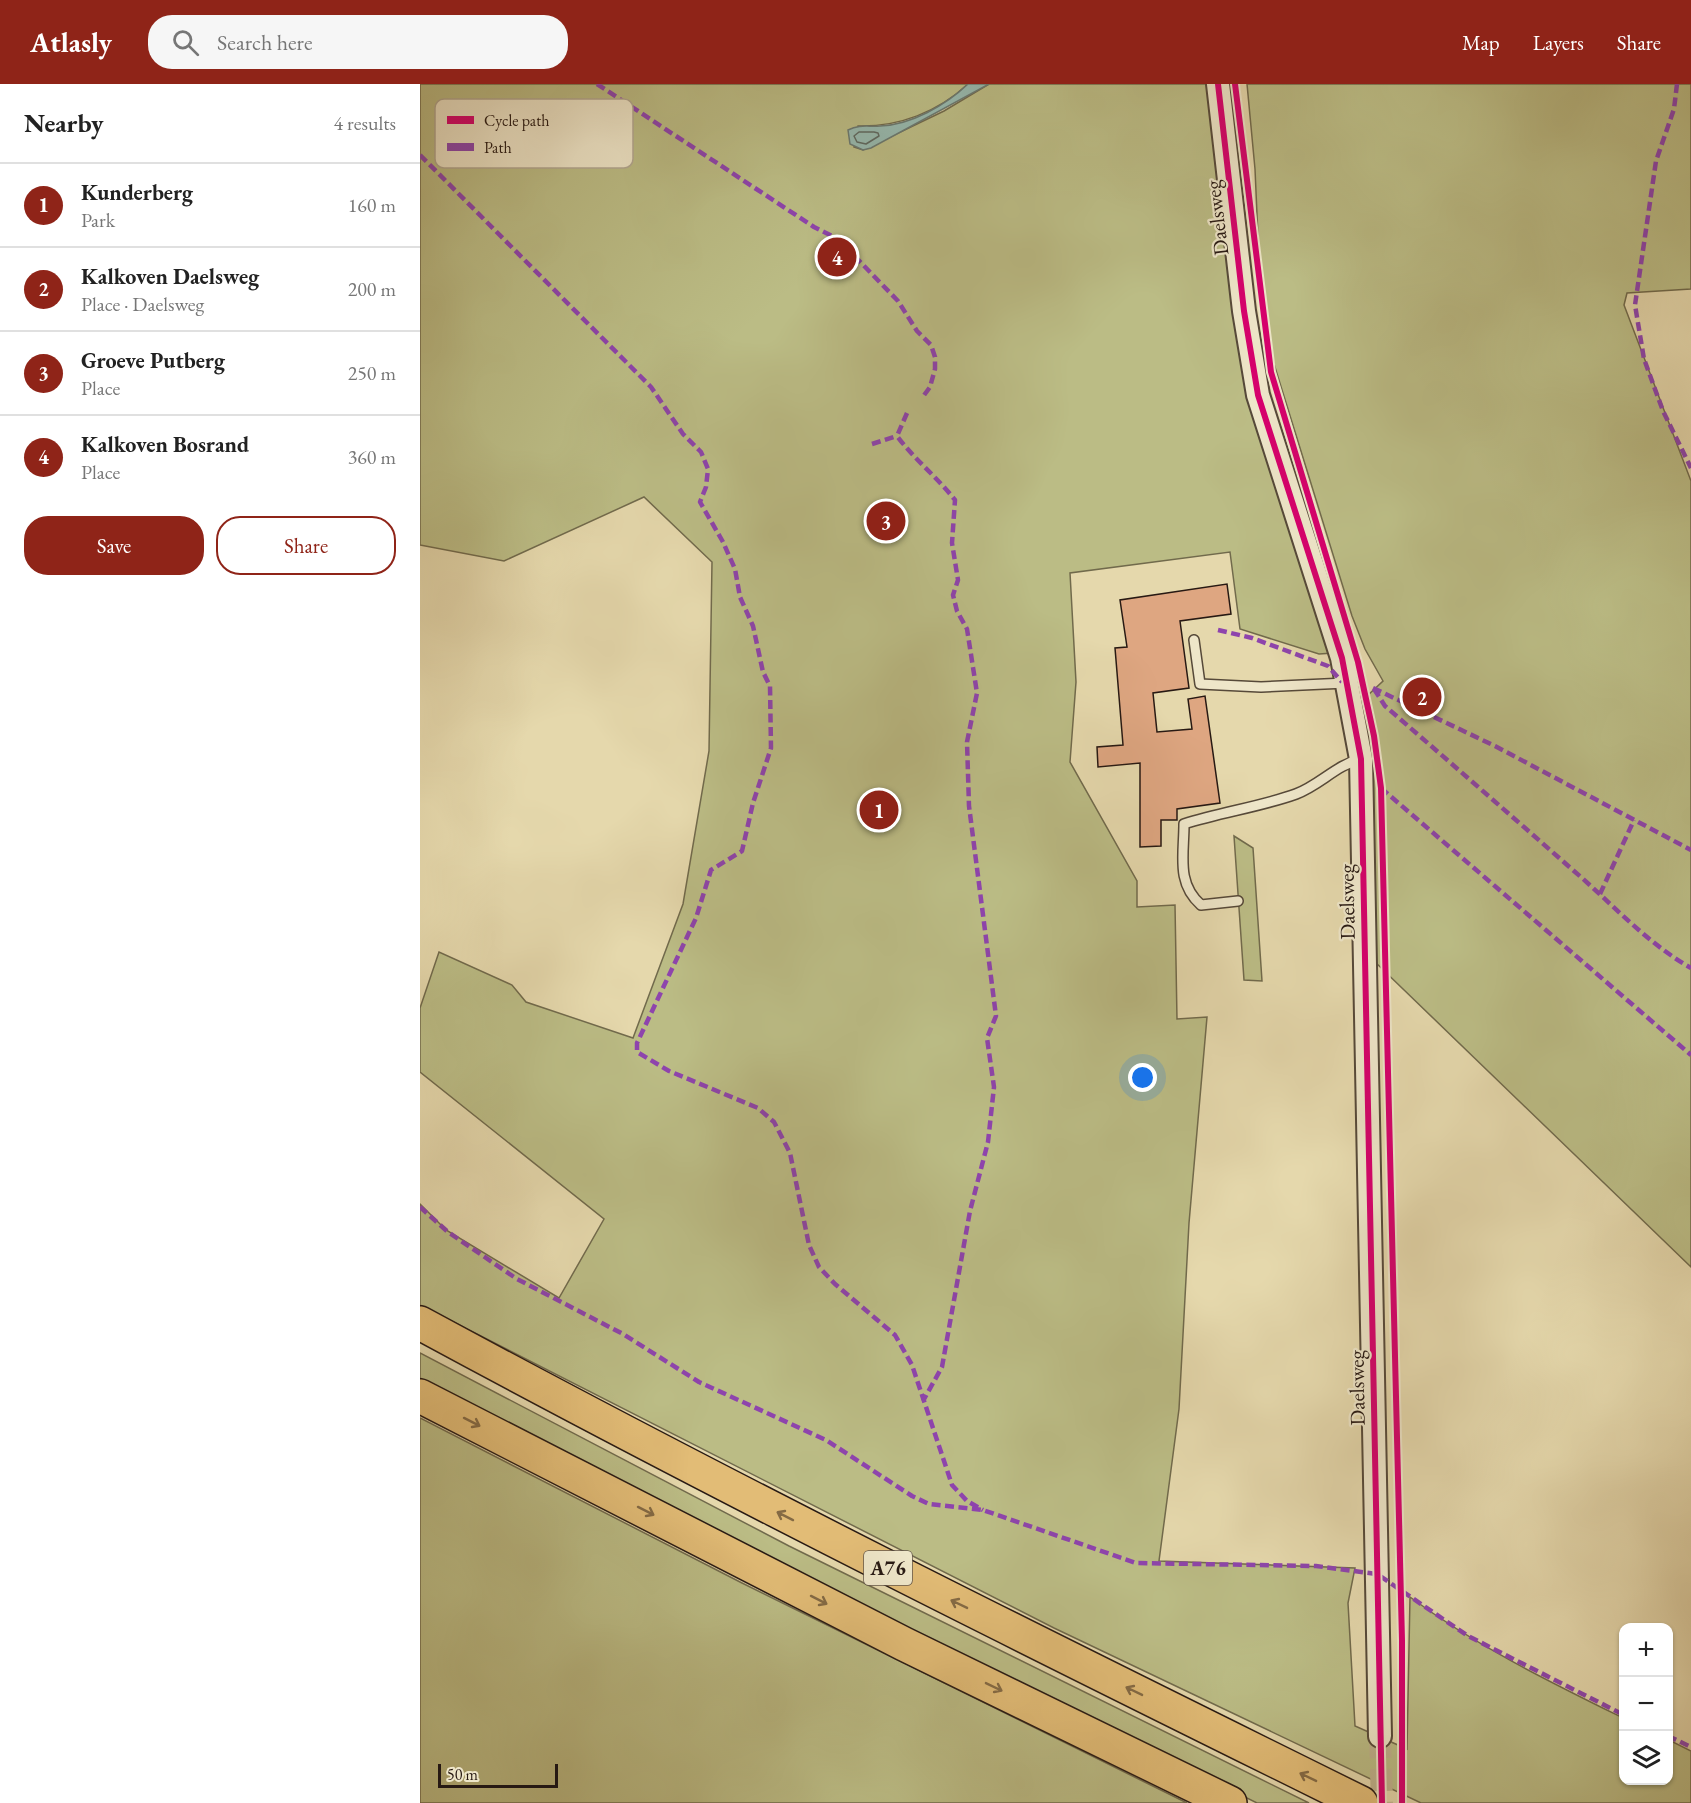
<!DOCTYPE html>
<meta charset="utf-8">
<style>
:root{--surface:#fff;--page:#f6f6f6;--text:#222;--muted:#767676;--line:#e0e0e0;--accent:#8f2418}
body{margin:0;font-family:"EB Garamond",serif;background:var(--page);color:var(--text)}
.controls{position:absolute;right:18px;bottom:18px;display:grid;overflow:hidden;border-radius:12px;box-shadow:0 2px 4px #0004}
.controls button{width:54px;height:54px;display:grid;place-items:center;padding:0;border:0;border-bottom:2px solid var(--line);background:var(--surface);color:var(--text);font:30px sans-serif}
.scale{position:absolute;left:18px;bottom:15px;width:120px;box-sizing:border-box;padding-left:6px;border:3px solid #271913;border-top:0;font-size:16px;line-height:21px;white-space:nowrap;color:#271913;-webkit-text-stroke:4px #eee6c9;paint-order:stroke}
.you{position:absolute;left:723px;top:994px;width:21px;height:21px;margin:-15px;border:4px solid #fff;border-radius:50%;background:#1a73e8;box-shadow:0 0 0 9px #1a73e833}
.badge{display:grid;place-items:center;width:39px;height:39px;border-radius:50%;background:var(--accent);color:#fff;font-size:20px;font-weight:700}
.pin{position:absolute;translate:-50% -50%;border:3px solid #fff;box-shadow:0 2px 6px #0006}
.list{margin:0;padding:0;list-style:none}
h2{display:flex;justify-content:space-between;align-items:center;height:78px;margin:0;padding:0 24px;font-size:26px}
h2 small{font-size:20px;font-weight:400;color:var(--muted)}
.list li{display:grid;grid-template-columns:39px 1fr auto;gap:18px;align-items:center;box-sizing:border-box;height:84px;padding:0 24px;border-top:2px solid var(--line)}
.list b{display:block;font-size:22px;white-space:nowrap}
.list p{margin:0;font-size:20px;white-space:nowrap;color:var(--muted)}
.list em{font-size:20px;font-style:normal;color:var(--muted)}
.actions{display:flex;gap:12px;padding:18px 24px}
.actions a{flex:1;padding:14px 0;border:2px solid var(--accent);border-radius:24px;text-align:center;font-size:21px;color:var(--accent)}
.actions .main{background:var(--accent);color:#fff}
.icon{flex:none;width:33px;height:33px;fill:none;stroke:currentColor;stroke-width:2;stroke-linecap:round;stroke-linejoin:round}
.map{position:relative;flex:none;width:1271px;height:1719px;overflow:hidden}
header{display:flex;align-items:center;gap:36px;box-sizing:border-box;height:84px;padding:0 30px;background:var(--accent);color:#fff}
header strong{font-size:28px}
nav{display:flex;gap:33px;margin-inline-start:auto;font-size:21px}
.search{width:420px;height:54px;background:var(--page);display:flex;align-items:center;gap:15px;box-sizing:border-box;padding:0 21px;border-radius:24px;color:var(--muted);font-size:22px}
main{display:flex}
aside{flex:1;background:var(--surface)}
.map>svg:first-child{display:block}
</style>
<header>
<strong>Atlasly</strong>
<div class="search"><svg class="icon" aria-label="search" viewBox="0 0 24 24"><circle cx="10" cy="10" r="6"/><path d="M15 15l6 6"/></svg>Search here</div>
<nav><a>Map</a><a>Layers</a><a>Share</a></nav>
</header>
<main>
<aside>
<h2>Nearby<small>4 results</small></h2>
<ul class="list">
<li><span class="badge">1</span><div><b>Kunderberg</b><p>Park</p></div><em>160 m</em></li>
<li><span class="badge">2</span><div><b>Kalkoven Daelsweg</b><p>Place · Daelsweg</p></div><em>200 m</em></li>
<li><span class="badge">3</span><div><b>Groeve Putberg</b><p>Place</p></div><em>250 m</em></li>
<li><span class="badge">4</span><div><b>Kalkoven Bosrand</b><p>Place</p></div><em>360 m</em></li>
</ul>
<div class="actions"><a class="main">Save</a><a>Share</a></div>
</aside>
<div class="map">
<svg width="1271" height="1719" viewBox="0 0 1271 1719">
<rect width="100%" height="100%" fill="#e5d8ac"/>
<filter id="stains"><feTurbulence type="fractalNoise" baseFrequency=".00333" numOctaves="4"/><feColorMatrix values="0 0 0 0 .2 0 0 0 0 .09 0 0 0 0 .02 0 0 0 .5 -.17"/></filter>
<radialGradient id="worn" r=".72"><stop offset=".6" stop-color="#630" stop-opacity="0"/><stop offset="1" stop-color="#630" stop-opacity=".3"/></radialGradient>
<g fill="#bbbc85" stroke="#716a4c" stroke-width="1.5">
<path d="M 0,0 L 548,0 C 518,28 479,43 438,42 L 434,63 L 443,66 L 524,27 L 569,0 L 789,0 L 828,303 L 866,437 L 913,569 L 899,570 L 820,545 L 810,468 L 650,489 L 656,598 L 650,678 L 717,797 L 717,823 L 755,821 L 757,935 L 787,933 L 769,1139 L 759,1325 L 739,1477 L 935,1484 L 928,1519 L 935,1642 L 987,1665 L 990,1513 C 1056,1562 1130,1598 1203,1634 L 1204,1696 L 1248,1696 L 1249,1656 L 1271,1667 L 1271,1719 L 1001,1719 L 634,1544 L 0,1221 L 0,1120 L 26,1146 L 139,1214 L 184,1135 L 0,988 L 0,924 L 19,868 L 92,901 L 106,918 L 213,954 L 263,820 L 289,667 L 292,478 L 224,413 L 84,477 L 0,461 Z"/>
<polygon points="827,0 1271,0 1271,205 1207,209 1204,221 1271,397 1271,1183 954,877 947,612 963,597 945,565 932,532 850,267 841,221 835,85"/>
<polygon points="814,752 833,764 842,897 824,896"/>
<polygon points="0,1269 369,1462 889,1719 837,1719 448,1526 0,1294"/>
<polygon points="0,1334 322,1499 767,1719 0,1719"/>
</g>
<path fill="#96b9af" stroke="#6a7971" stroke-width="1.5" d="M 548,0 L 569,0 L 451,64 L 443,66 L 430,60 L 428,46 C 440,40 448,43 460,42 C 491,41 526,21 548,0 Z"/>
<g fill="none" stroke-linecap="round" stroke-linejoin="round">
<polygon stroke="#5e6961" stroke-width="1.5" points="454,48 458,49 459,52 446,60 437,58 434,52 439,48"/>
</g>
<polygon fill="#dea681" stroke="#271913" stroke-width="1.5" points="807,500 811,530 760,537 769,604 733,609 737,648 772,645 768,615 785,612 800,719 757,725 757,736 741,736 741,762 720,763 720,679 678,683 677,663 703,661 695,564 707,563 700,516"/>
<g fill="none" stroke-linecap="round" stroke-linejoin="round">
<polyline stroke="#bfb28d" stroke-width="22" stroke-dasharray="22 11" stroke-linecap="butt" points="960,1652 962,1719"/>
<g stroke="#564939" stroke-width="12">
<g id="service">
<polyline points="774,556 780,600 841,603 926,599"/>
<path d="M 818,817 L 781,821 C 756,799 764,771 764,740 C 801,728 840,723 876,710 C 900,701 916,681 941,675"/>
</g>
</g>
<g stroke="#564939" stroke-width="26">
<polyline id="tertiary" points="798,0 824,227 838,311 922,574 941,675 960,1652"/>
</g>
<g stroke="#271913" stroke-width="36">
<g id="motorway">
<path d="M 0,1239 C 310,1407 625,1563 941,1719"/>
<polyline points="0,1312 484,1560 810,1719"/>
</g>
</g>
<use href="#service" stroke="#eee6c9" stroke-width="9"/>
<use href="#tertiary" stroke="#eee6c9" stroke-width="22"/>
<use href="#motorway" stroke="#e2bc76" stroke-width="33"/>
<g stroke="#8e44ad" stroke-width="4.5" stroke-dasharray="9 4.5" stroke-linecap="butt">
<polyline points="177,0 394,143 418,155 478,217 497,247 511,261 515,273 515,285 510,303 502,314"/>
<polyline points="1257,0 1254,25 1236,77 1215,221 1224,275 1243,327 1271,384"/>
<polyline points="0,71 231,303 263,350 281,368 288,385 286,403 280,418 303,458 315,485 320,513 333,542 343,588 350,602 351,664 333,719 322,767 291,786 276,834 217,959 217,968 249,987 338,1024 354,1038 370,1069 389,1161 399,1183 415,1200 475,1251 492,1281 532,1401 547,1417 563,1426"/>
<path d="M 487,329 L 477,352 C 495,376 517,393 535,416 L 532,459 L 538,496 L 533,511 L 537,527 L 547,545 L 557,609 L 547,658 L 549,722 L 576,932 L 567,954 L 574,1003 L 568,1058 L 550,1127 L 522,1283 L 503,1317"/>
<polyline points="452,360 477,352"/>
<polyline points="798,546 832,554 908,582 922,598"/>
<polyline points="953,604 1075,662 1271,766"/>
<path d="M 954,605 L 965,622 C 1031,679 1096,736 1162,794 C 1198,826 1229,860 1271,884"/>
<polyline points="961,704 1271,971"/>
<polyline points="1180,810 1214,736"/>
<polyline points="0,1123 28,1148 97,1195 203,1250 279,1298 406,1356 492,1412 509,1420 563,1426 716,1479 896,1482 957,1490 1048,1552 1204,1631"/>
<polyline points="1248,1652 1271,1663"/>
</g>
<g stroke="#eee6c9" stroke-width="10">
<g id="cycleway">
<polyline points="798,0 824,227 838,311 922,574 941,675 962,1719"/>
<polyline points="815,0 851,288 938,578 954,652 961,704 982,1556 982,1719"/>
</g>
</g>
<use href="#cycleway" stroke="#d6006c" stroke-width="6"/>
</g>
<defs><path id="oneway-shaft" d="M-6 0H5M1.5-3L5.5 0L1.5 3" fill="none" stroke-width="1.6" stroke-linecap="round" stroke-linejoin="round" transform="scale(1.5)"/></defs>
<g stroke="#846a44">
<use href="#oneway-shaft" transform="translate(52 1338) rotate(27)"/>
<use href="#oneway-shaft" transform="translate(226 1427) rotate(27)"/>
<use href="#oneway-shaft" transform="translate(365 1432) rotate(-153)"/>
<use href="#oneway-shaft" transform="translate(399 1516) rotate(27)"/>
<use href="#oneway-shaft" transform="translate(539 1520) rotate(-154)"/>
<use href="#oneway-shaft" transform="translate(574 1603) rotate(26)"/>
<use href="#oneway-shaft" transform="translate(714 1607) rotate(-154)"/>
<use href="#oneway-shaft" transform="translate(888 1693) rotate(-154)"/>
</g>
<g text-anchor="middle" stroke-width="4.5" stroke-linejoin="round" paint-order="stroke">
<rect fill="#eee6c9" stroke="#63564a" stroke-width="1.5" x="444" y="1467" width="48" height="34" rx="4.5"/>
<g font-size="20" font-weight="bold" fill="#271913">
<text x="468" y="1491">A76</text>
</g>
<g font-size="21" fill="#271913" stroke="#eee6c9">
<text transform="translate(797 134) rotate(-97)" y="7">Daelsweg</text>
<text transform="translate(927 818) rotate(-91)" y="7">Daelsweg</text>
<text transform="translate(937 1304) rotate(-91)" y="7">Daelsweg</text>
</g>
</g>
<rect x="15" y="15" width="198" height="69" rx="9" fill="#eee6c9" stroke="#b2a892" stroke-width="1.5"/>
<rect x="27" y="32" width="27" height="8" fill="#d6006c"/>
<rect x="27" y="59" width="27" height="8" fill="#8e44ad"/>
<g font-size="16" fill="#271913">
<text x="64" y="42">Cycle path</text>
<text x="64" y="69">Path</text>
</g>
<rect width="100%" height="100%" filter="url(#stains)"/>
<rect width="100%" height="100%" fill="url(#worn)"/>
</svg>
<div class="controls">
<button>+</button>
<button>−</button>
<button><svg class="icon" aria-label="layers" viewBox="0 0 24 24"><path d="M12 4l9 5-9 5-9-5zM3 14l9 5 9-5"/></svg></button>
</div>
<div class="scale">50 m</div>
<div class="you"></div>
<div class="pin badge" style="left:459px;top:726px">1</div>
<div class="pin badge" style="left:1002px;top:613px">2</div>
<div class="pin badge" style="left:466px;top:437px">3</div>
<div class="pin badge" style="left:417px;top:173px">4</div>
</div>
</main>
